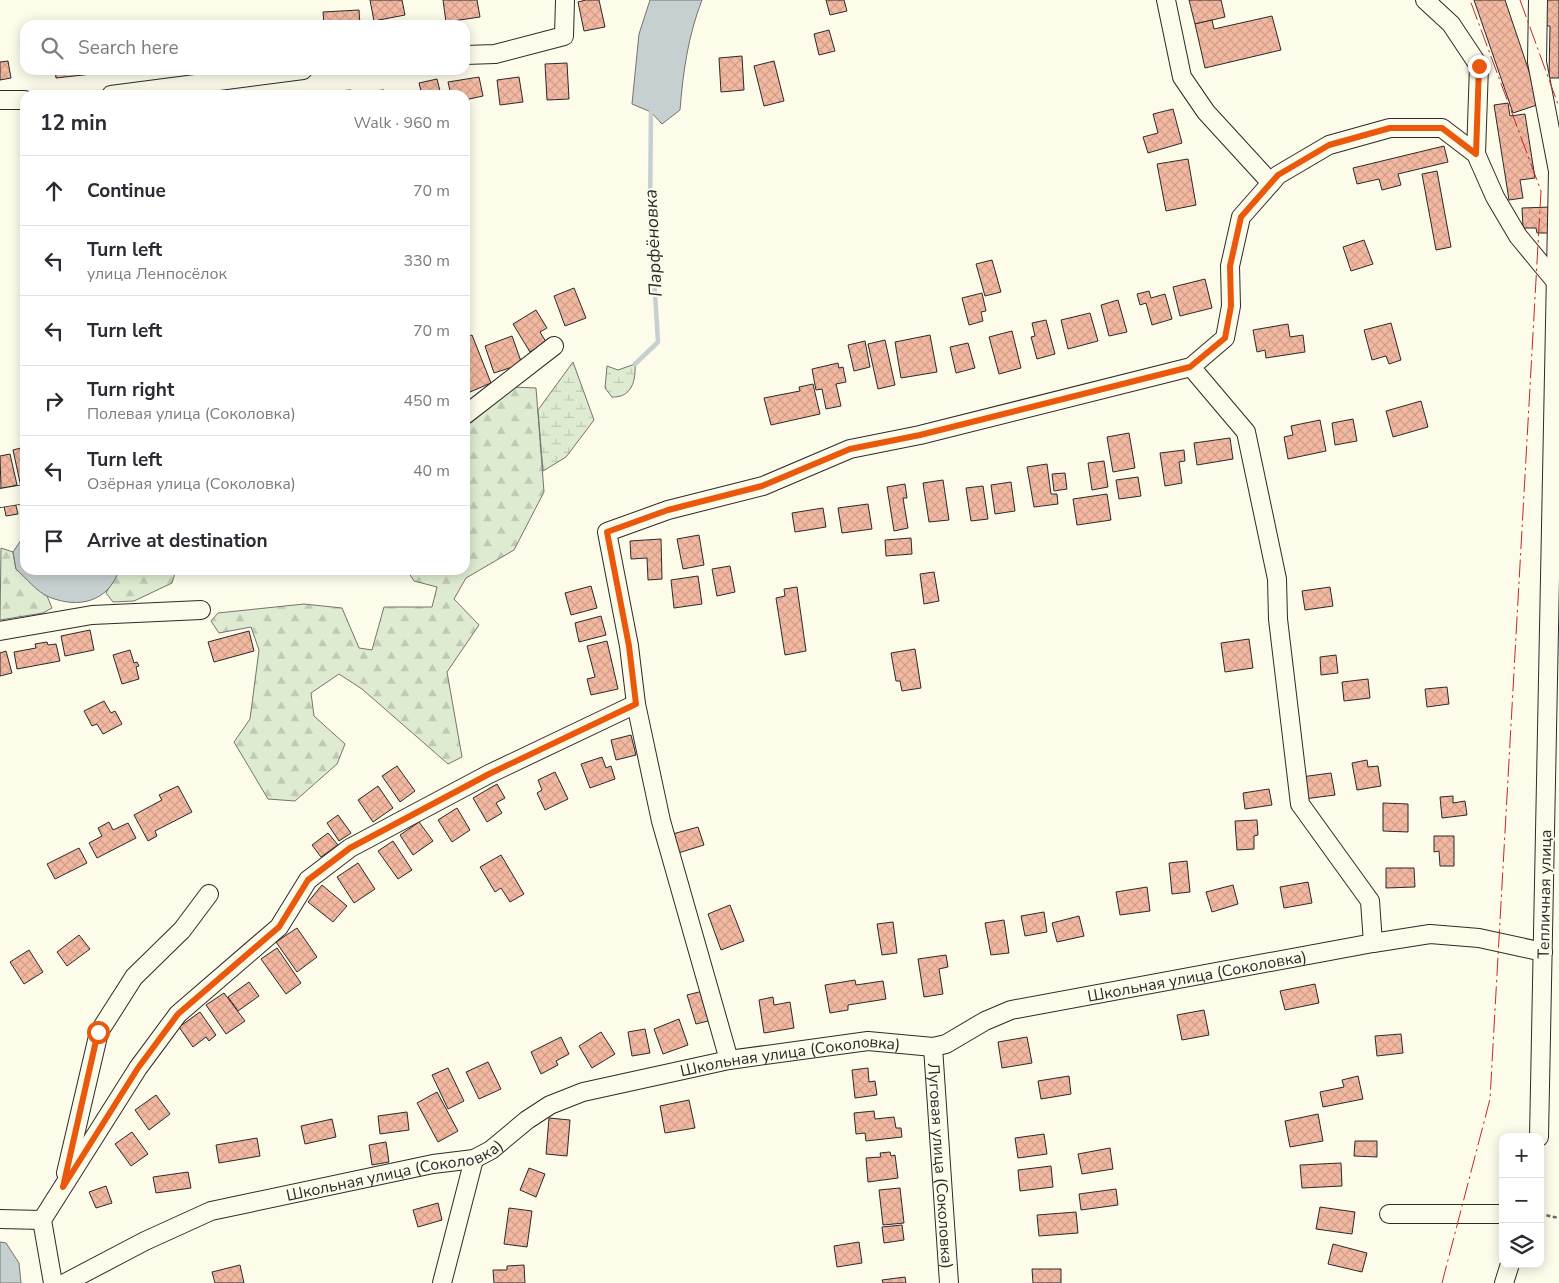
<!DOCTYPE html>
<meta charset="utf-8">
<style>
:root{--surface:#fff;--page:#f7f7f7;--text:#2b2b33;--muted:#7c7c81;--line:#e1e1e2}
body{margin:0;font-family:"Nunito Sans",sans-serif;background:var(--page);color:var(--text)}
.controls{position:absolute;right:15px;bottom:15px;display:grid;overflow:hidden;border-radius:10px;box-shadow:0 2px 12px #0003}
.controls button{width:45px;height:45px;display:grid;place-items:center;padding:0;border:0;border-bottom:1px solid var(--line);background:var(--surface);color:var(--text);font:25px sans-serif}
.stop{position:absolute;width:15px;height:15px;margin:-11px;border:4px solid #ea580c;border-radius:50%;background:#fff}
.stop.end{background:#ea580c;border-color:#fff;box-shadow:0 1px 5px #0008}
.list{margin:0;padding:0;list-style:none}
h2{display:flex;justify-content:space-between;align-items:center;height:65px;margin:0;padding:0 20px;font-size:21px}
h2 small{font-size:16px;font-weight:400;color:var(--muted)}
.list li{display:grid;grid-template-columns:32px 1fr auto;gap:15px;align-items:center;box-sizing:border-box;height:70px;padding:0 20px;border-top:1px solid var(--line)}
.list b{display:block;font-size:19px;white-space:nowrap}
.list p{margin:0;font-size:16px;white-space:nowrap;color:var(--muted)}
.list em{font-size:16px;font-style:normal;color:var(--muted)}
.icon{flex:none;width:28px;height:28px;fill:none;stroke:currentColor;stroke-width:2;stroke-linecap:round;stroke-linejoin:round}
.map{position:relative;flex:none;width:1559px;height:1283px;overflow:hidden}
.search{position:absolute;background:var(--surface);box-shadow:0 2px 12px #0003;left:20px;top:20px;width:450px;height:55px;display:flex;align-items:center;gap:12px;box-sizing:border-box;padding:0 18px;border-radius:15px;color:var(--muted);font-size:19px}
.panel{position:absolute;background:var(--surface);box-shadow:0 2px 12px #0003;left:20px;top:90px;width:450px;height:485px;border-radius:15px}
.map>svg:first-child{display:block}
</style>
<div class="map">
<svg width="1559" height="1283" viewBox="0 0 1559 1283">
<defs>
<pattern id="forest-firs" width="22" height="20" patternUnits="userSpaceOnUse" patternTransform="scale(1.25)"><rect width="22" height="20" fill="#deebd1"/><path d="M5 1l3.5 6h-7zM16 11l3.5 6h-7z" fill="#bfcab4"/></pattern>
<pattern id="wetland-marsh" width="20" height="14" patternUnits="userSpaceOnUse" patternTransform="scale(1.25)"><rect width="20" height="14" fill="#deebd1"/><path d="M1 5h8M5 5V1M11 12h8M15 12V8" fill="none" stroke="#bfcab4"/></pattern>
<pattern id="building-cross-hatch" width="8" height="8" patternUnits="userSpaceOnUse" patternTransform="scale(1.25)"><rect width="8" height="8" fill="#f2b8a0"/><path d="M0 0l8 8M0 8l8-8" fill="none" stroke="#d09e8a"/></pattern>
</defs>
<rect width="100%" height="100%" fill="#fdfbea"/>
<g fill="url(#forest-firs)" stroke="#74746e">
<polygon points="513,387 536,388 544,492 514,550 466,578 454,599 479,625 447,672 462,757 448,764 362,689 339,674 311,693 314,716 345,744 337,764 295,801 268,799 234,742 250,719 259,650 251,627 219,633 211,621 218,613 304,604 342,608 359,648 372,650 384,607 432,607 437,587 414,581 407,570 465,570 465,427"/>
<polygon points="1,548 13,552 16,569 47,596 52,608 43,613 0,620"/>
<polygon points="119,570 176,570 172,583 134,601 113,602 106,593"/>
</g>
<g fill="url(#wetland-marsh)" stroke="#74746e">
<polygon points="573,362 594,420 566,457 543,471 538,410"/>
<path d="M 635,364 C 636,380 632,398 612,397 L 605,388 L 607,366 L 618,370 Z"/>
</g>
<g fill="#c7d0d0" stroke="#74746e">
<path d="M 650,0 L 702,0 C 688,36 683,72 680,110 L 662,124 L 651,112 L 632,104 L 639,34 Z"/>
<path d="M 25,534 L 25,570 L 119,570 C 108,602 79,609 49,597 C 37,592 25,577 16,569 L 13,552 Z"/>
<polygon points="0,1242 6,1243 19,1263 21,1283 0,1283"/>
</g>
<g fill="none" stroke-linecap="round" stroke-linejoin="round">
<polyline stroke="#c7d0d0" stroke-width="4.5" points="635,364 658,342 650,211 651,112"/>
</g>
<g fill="url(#building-cross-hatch)" stroke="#2b2b2b">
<polygon points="370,0 402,0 405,15 374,21"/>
<polygon points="443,0 477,0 480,17 446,22"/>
<polygon points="586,0 599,0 605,27 584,31 578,2"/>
<polygon points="826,0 844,0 847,11 830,15"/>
<polygon points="1189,0 1221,0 1225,17 1195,24"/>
<polygon points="1474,0 1505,0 1540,104 1513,113"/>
<polygon points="1545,0 1559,0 1559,78 1549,78 1550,26 1544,26"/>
<polygon points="359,10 360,25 324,25 323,12"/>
<polygon points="1272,16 1281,50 1205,68 1195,24 1212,20 1214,29"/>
<polygon points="306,21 306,25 278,25 278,24"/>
<polygon points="216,22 217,25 191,25 191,23"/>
<polygon points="829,30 835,51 819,55 814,34"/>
<polygon points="742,56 744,90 721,92 719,58"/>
<polygon points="8,61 11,78 0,80 0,62"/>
<polygon points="774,61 784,101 764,106 754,66"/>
<polygon points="567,63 569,99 547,100 545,64"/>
<polygon points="55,70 92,70 92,74 56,78"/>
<polygon points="479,77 483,96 465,100 465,95 451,95 448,82"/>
<polygon points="519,77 523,102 500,105 497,80"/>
<polygon points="437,79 441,95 422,95 419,83"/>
<polygon points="351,90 351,95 326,95 325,92"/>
<polygon points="384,90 385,95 361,95 361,92"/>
<polygon points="1508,103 1510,116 1525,114 1535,178 1520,180 1523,198 1509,200 1494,105"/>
<polygon points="1173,109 1182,143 1148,153 1143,137 1158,133 1153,114"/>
<polygon points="1444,146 1448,162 1398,174 1401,185 1382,190 1379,179 1357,184 1353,168"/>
<polygon points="1188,159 1196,205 1166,211 1157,164"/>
<polygon points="1437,171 1451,247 1436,250 1422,174"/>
<polygon points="1552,207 1552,233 1537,233 1536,228 1523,228 1522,208"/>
<polygon points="1364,240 1373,264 1351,271 1343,247"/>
<polygon points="992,260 1001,292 985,296 976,264"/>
<polygon points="1205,279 1212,308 1180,316 1173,287"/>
<polygon points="574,288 586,318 565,326 554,296"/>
<polygon points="1149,291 1151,298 1165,294 1172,319 1152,325 1146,303 1140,305 1137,294"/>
<polygon points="982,293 986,311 981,312 983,321 969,325 962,298"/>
<polygon points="1118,300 1127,332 1109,336 1101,305"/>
<polygon points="536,310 547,328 540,332 546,342 530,352 513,324"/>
<polygon points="1090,313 1098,341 1068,349 1061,320"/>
<polygon points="1046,320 1055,354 1037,359 1031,337 1035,336 1032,323"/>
<polygon points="1391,323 1401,360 1389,364 1386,356 1372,360 1364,330"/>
<polygon points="1288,324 1290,337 1303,335 1305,352 1266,358 1265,350 1257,352 1253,330"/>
<polygon points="1012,331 1021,368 999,374 989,337"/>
<polygon points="472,335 491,383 470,392 465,381 465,338"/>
<polygon points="930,335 937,372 901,378 895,342"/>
<polygon points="512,336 522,364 494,373 485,346"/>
<polygon points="885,340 895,385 878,389 868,344"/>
<polygon points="865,341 870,367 854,371 848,345"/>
<polygon points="968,343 975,368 956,373 950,347"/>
<polygon points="838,363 839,368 843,367 846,382 836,384 841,406 826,409 822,389 816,390 812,369"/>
<polygon points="813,384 820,414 771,425 764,398 800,391 799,387"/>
<polygon points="1421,401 1428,427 1393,437 1386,411"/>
<polygon points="1353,419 1357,441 1335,445 1332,423"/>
<polygon points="1320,420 1326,451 1288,459 1284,437 1293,435 1291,426"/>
<polygon points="1129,433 1135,468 1113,472 1107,437"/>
<polygon points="1230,438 1233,459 1197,465 1194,443"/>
<polygon points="25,447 25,486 21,487 13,450"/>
<polygon points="1184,450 1185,461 1179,462 1182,483 1165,486 1160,453"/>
<polygon points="10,454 17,485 1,489 0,456"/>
<polygon points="1104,461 1108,487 1092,490 1088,463"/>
<polygon points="1047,464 1051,494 1057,494 1058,504 1034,507 1027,467"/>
<polygon points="1065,473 1067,489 1054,491 1052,474"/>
<polygon points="1138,477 1141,496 1119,499 1116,480"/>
<polygon points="943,480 949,520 929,522 923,483"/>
<polygon points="1011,482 1015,511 995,514 991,485"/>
<polygon points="905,484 907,498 903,498 908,528 894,531 887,487"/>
<polygon points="983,486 988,519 971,521 966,488"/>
<polygon points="1107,494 1111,520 1077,525 1073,499"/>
<polygon points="15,502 18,514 6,516 4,506"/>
<polygon points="868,504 872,529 842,533 838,508"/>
<polygon points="823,508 826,527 795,532 792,513"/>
<polygon points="699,535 704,565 683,569 677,539"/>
<polygon points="911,538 912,554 886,556 885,540"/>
<polygon points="661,539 662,579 648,580 647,558 631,559 630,541"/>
<polygon points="730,566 735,592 717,596 712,569"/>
<polygon points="934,572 939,601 924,604 920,574"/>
<polygon points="698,576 702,604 674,608 671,580"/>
<polygon points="591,586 597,608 571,615 565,593"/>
<polygon points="797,587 806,651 785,655 776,598 785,596 784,589"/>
<polygon points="1330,587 1333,606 1305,610 1302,591"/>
<polygon points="601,616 606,635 579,642 575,623"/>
<polygon points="90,630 94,650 65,656 61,636"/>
<polygon points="249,631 254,651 214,662 208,642"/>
<polygon points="1249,639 1253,668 1225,672 1221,643"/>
<polygon points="607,641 618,689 591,695 587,679 595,677 587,646"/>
<polygon points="47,642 48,645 56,644 60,661 17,669 14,652 36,648 35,644"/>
<polygon points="915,649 921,688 902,691 900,681 896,681 891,653"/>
<polygon points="130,650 134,663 137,662 139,666 136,667 139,679 122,684 113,655"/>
<polygon points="6,651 12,673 0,676 0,653"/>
<polygon points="1336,655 1338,673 1321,675 1320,657"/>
<polygon points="1368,679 1370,698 1344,701 1342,682"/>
<polygon points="1447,687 1449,704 1427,707 1425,689"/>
<polygon points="104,701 111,713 115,711 122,724 103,734 97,724 92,726 84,711"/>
<polygon points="631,735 636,755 616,760 611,740"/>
<polygon points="602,757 606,768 611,766 615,779 590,788 581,764"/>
<polygon points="1367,760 1368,767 1378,766 1381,786 1357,790 1352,763"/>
<polygon points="397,766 415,791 400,802 382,776"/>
<polygon points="555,772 568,799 545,810 537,793 542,790 538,780"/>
<polygon points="1331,773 1335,795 1304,799 1301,777"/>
<polygon points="497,784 505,798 496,803 502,813 487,822 473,798"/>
<polygon points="178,786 192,812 155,831 157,836 148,841 134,815 162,800 159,795"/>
<polygon points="378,786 393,808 373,822 358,800"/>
<polygon points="1269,789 1272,805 1245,809 1243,793"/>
<polygon points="1453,796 1453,803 1465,801 1467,815 1442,818 1440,797"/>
<polygon points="1383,803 1408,804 1408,832 1383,831"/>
<polygon points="457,808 470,830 452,842 438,820"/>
<polygon points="338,815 351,833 339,841 327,823"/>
<polygon points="1257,820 1258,835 1254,836 1254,849 1237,850 1235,821"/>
<polygon points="109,822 113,830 128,823 136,838 97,858 89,843 102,836 98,828"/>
<polygon points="419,822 433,841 413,855 400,835"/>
<polygon points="698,827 704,845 675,854 669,835"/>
<polygon points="328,833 338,845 321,857 312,845"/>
<polygon points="1434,836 1454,836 1454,866 1440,866 1439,851 1434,852"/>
<polygon points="393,841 412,870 398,879 378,851"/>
<polygon points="79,848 87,863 55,879 47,864"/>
<polygon points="501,855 524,894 510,902 501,888 495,892 480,867"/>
<polygon points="1187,861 1190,892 1172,894 1169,863"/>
<polygon points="358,863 375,889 354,903 337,877"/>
<polygon points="1386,868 1414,868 1415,887 1386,888"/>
<polygon points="1308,882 1312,903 1284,908 1280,887"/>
<polygon points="322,885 347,906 333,922 308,902"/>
<polygon points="1233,885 1238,904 1212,912 1206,892"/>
<polygon points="1147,887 1150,911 1120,915 1116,892"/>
<polygon points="730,905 744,941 721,950 708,914"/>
<polygon points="1044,912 1047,932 1025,936 1021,916"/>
<polygon points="1079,916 1084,936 1057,942 1052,923"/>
<polygon points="1004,920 1009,953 991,955 985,923"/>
<polygon points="893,922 897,953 882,955 877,924"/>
<polygon points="297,928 317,957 297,972 276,942"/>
<polygon points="79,935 90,949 67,966 57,952"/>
<polygon points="277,948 301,983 286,994 261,959"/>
<polygon points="29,950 43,972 24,984 10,962"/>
<polygon points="946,955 948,967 939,969 943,994 924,997 918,959"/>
<polygon points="855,980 856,985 883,981 886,999 848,1005 848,1010 830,1013 825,985"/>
<polygon points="249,982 259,996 238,1011 228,997"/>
<polygon points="1315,984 1319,1003 1285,1010 1280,991"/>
<polygon points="703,991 712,1020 696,1024 687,995"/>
<polygon points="224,993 245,1021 226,1034 206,1005"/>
<polygon points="773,997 774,1005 790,1002 794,1028 764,1033 759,1000"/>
<polygon points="1204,1010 1209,1035 1182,1040 1177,1015"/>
<polygon points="200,1012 216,1035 209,1041 206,1037 193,1047 179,1027"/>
<polygon points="679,1019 688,1045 663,1054 654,1029"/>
<polygon points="645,1029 650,1053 632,1056 628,1032"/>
<polygon points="601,1032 615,1054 592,1068 579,1046"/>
<polygon points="1401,1034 1403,1053 1377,1056 1375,1036"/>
<polygon points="561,1037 569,1054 556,1061 558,1065 541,1074 531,1052"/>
<polygon points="1027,1037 1032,1063 1002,1068 998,1042"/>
<polygon points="488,1062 501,1089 479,1099 466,1072"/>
<polygon points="448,1068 464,1101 448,1109 432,1075"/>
<polygon points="868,1068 869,1082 875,1081 877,1095 855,1098 852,1070"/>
<polygon points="1069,1076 1071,1094 1041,1099 1038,1081"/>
<polygon points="1358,1076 1363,1099 1323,1107 1320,1092 1344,1087 1342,1080"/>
<polygon points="437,1092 458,1131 438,1142 417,1103"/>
<polygon points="156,1095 170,1114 149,1130 135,1110"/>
<polygon points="689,1100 695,1128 665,1133 660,1106"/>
<polygon points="874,1111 875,1119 894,1117 896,1128 901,1128 902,1137 866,1141 865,1133 856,1134 854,1113"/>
<polygon points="407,1112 409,1130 380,1134 378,1116"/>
<polygon points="1318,1114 1323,1141 1290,1147 1285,1121"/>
<polygon points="549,1118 570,1120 567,1156 546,1154"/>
<polygon points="332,1119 336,1137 305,1144 301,1126"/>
<polygon points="132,1132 148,1154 131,1166 115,1144"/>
<polygon points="1044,1134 1047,1154 1018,1158 1015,1138"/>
<polygon points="257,1138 260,1156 219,1163 216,1145"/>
<polygon points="1355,1141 1377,1141 1377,1157 1354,1156"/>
<polygon points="386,1142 389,1162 372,1165 369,1145"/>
<polygon points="1110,1148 1113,1169 1082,1174 1078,1154"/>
<polygon points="890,1152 891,1156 895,1155 898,1178 868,1182 866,1158 881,1157 880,1153"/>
<polygon points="1341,1163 1342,1186 1302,1188 1300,1165"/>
<polygon points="1051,1166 1053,1187 1020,1191 1018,1170"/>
<polygon points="529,1168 545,1174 536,1197 520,1190"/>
<polygon points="188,1172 191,1188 156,1193 153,1177"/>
<polygon points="106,1186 112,1203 96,1208 89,1192"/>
<polygon points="900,1188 904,1223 883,1225 879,1190"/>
<polygon points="1116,1189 1118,1205 1081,1210 1079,1194"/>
<polygon points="438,1203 442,1220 418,1227 413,1210"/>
<polygon points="1320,1207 1355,1212 1352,1234 1316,1229"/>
<polygon points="509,1208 532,1211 527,1247 504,1244"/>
<polygon points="1076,1212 1078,1233 1039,1236 1037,1215"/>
<polygon points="902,1225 904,1240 884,1243 882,1227"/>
<polygon points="859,1242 862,1263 837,1267 834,1246"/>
<polygon points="1333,1244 1367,1253 1362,1272 1328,1264"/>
<polygon points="240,1265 244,1283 215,1283 212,1272"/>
<polygon points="524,1265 525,1283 494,1283 493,1270 507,1270 507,1266"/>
<polygon points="1032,1269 1061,1269 1061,1283 1033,1283"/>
<polygon points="905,1277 906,1283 883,1283 882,1280"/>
</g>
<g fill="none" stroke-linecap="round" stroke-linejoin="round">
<g stroke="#2b2b2b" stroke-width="20">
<g id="minor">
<polyline points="1166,0 1182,77 1206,112 1271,183"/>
<polyline points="1425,0 1451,24 1479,66 1476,154"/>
<polyline points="1538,0 1537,62 1558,171 1539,1137"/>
<polyline points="465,55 495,54 564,36 565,0"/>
<polyline points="111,95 303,70"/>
<polyline points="0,100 25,100"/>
<polyline points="1191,367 1246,432 1277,579 1278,619 1300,804 1370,901 1373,943"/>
<polyline points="465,415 554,346"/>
<polyline points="0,498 25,494"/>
<polyline points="0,631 92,615 201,610"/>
<path id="s1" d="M 933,1047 L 949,1283"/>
<polyline points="729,1060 661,821 636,704 629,646 607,532 668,510 763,486 850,449 920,435 1191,367 1225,338 1231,306 1230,266 1241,217 1278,175 1329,145 1390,128 1442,128 1476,154 1495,197 1518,236 1556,282"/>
<polyline points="66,1173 99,1032 134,977 182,930 209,894"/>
<polyline points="1389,1214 1503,1214"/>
<polyline points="0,1219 42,1220"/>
<polyline points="53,1283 42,1220 138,1068 178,1014 279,927 308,880 350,848 489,774 636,704"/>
<path id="s2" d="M 65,1283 L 145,1241 L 211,1211 L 433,1164 L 474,1159 L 491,1150 L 527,1120 L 550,1105 L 583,1092 L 729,1060 L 868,1041 L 933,1047 L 946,1044 L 985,1021 L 1011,1010 L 1373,943 L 1430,934 L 1479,938 L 1543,952"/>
<polyline points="442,1283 474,1159"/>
<polyline points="1504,1283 1510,1264"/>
</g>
</g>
<polyline stroke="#6a6964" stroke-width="2.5" stroke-dasharray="4 2.5" stroke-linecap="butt" points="1540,1214 1559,1218"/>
<use href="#minor" stroke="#fdfbea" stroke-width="18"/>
<g stroke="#c62828" stroke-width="1" stroke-dasharray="18 4 2.5 4" stroke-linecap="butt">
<polyline points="1520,0 1559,107"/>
<polyline points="1442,1283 1490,1099 1541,191 1470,0"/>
</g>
</g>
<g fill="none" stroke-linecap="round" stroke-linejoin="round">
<polyline stroke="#ea580c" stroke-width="6" points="98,1032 63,1187 138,1068 178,1014 279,927 308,880 350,848 489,774 636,704 629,646 607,532 668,510 762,486 850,449 920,435 1190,367 1225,338 1231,306 1230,266 1241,217 1278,175 1329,145 1390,128 1442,128 1476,154 1479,66"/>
</g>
<g text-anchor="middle" stroke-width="4" stroke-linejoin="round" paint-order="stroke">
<g font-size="16" fill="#2b2b2b" stroke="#fdfbea">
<text transform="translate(1544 894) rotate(-89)" y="6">Тепличная улица</text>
<text dy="6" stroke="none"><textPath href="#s2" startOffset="1191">Школьная улица (Соколовка)</textPath></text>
<text dy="6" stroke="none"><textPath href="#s2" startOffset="771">Школьная улица (Соколовка)</textPath></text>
<text dy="6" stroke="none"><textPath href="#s1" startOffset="119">Луговая улица (Соколовка)</textPath></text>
<text dy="6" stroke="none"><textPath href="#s2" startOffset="351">Школьная улица (Соколовка)</textPath></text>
</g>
<g font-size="18" font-style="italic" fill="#2b2b2b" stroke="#fdfbea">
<text transform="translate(653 243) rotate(-93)" y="6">Парфёновка</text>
</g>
</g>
</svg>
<div class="controls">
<button>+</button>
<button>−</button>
<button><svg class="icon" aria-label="layers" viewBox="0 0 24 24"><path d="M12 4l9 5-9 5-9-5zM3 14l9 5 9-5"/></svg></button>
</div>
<div class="stop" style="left:98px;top:1032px"></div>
<div class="stop end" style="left:1479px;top:66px"></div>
<div class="search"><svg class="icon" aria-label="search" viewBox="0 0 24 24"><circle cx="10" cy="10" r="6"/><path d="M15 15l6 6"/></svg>Search here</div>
<section class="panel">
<h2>12 min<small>Walk · 960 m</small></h2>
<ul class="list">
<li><svg class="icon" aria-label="ahead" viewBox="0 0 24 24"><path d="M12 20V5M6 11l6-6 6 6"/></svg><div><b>Continue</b></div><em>70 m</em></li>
<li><svg class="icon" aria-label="left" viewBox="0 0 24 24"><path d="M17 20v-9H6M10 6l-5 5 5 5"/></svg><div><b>Turn left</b><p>улица Ленпосёлок</p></div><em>330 m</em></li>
<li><svg class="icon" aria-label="left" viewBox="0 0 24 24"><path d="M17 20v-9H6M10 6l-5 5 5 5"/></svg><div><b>Turn left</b></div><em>70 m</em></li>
<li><svg class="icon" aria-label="right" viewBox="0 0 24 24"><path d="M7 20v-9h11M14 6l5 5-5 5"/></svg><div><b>Turn right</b><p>Полевая улица (Соколовка)</p></div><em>450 m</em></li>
<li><svg class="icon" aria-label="left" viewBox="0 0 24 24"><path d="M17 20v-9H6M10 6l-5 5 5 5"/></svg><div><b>Turn left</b><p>Озёрная улица (Соколовка)</p></div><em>40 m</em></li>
<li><svg class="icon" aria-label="arrive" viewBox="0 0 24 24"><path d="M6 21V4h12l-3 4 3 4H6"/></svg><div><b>Arrive at destination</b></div></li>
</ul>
</section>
</div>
